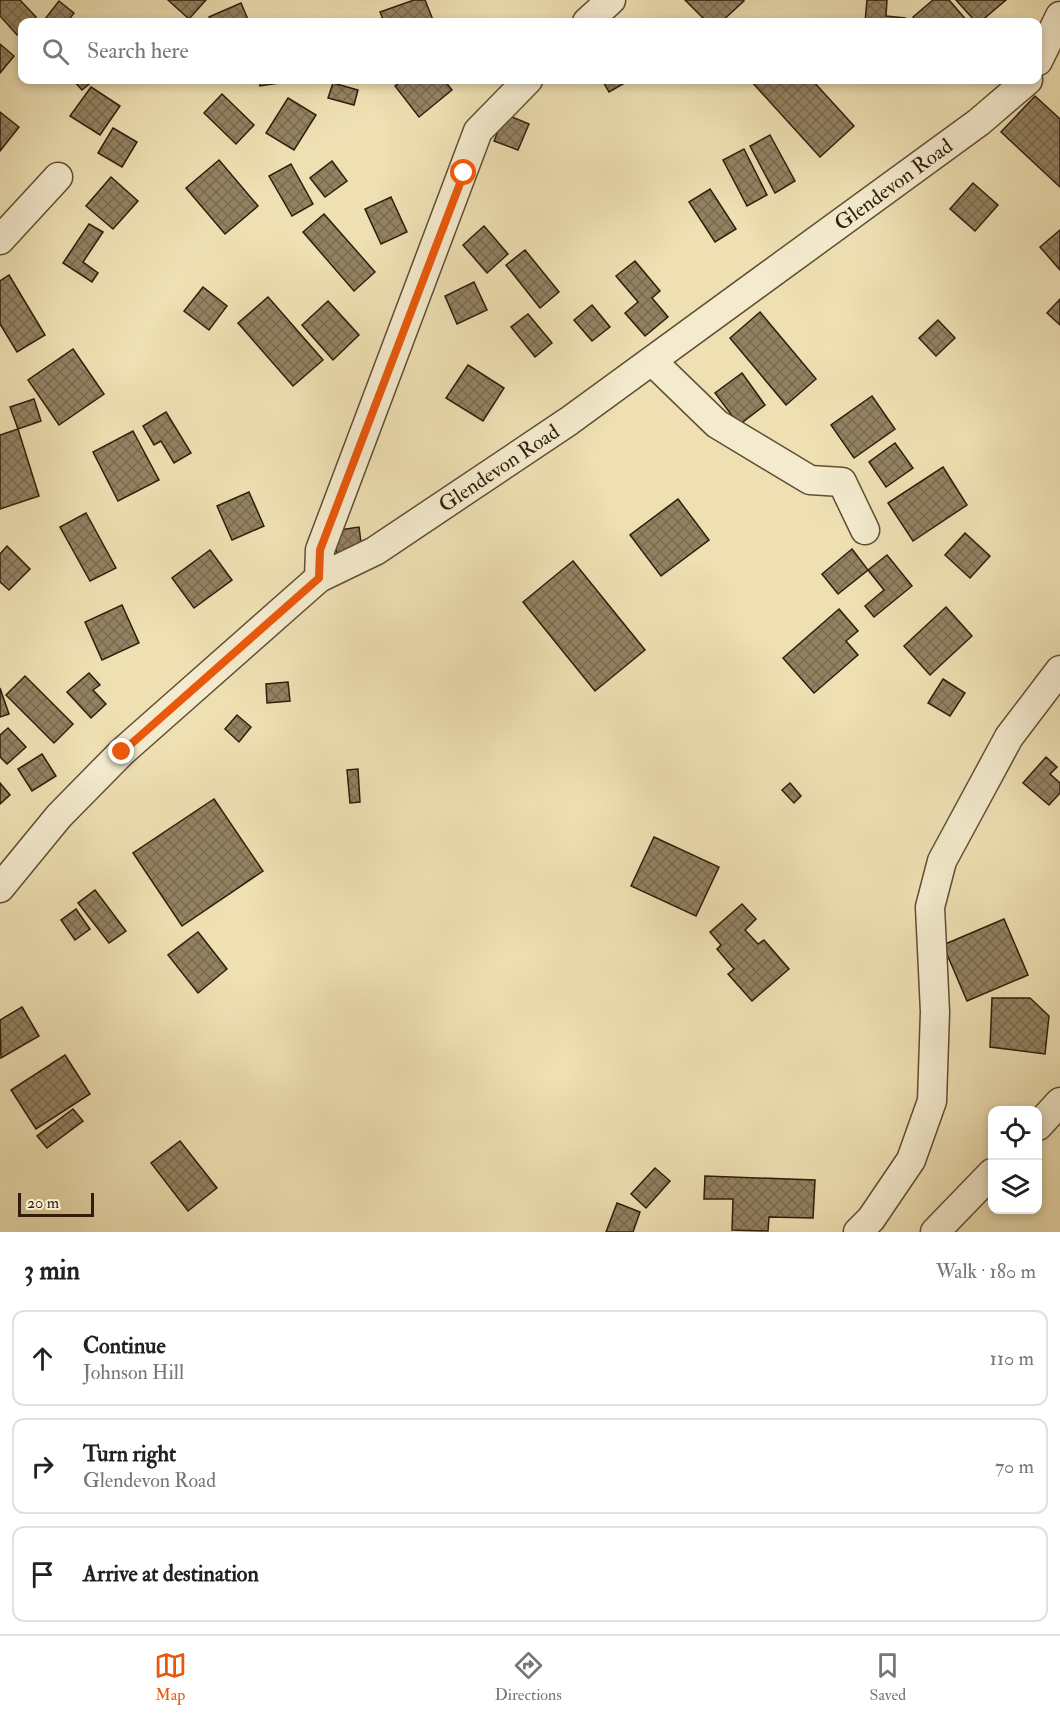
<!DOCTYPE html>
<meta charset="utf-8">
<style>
:root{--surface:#fff;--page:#f2f2f2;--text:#222;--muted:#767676;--line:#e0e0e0;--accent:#ea580c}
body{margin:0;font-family:"IM FELL Double Pica",serif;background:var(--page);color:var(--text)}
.controls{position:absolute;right:18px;bottom:18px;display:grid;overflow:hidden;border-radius:12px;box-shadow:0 3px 9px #0003}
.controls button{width:54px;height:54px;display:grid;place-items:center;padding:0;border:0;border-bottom:2px solid var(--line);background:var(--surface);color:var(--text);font:30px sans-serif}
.scale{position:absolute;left:18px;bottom:15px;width:76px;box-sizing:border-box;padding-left:6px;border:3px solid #301d0a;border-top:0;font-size:16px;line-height:21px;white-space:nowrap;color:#301d0a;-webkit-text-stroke:4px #f4ebce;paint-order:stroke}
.stop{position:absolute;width:18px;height:18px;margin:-14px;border:4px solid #ea580c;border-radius:50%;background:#fff}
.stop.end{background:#ea580c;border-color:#fff;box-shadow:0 2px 6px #0008}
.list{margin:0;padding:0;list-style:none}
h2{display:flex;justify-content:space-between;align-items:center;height:78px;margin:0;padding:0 24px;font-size:26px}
h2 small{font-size:20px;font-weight:400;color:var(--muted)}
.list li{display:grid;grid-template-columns:39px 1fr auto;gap:18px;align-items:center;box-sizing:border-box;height:96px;margin:0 12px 12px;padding:0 12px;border:2px solid var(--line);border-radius:12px}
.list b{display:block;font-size:22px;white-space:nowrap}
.list p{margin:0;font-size:20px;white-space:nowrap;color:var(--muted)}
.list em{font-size:20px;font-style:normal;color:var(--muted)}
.icon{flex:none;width:33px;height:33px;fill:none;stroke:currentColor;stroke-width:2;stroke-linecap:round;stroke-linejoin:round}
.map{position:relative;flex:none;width:1060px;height:1232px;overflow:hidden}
.search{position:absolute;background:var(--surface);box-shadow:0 3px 9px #0003;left:18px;right:18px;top:18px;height:66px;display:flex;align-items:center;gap:15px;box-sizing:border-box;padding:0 21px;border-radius:12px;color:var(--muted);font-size:22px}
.sheet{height:402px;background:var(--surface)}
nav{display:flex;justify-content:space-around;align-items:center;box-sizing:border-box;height:84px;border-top:2px solid var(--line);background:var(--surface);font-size:16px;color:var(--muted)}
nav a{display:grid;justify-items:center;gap:3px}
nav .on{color:var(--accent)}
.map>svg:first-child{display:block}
</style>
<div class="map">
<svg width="1060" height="1232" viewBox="0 0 1060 1232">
<defs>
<pattern id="building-cross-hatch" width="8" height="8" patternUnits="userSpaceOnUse" patternTransform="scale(1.5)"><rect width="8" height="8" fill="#938262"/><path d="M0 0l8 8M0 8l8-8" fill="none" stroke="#786a4f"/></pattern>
</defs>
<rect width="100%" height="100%" fill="#eee0b3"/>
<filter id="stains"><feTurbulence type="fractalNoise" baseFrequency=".00333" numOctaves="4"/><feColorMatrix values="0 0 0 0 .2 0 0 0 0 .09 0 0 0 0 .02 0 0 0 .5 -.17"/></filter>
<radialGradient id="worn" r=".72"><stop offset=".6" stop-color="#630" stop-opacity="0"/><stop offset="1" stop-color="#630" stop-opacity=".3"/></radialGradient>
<g fill="url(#building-cross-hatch)" stroke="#301d0a" stroke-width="1.5">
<polygon points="0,0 20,0 36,17 31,22 22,22 22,30 17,35 0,16"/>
<polygon points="168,0 206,0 189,19"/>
<polygon points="414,0 425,0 433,20 384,22 380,12"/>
<polygon points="685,0 743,0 744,1 721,22 707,22"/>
<polygon points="867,0 887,0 886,16 905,18 904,22 865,22"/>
<polygon points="933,0 949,0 968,22 917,22 913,17"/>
<polygon points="956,0 1006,0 980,22 976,22"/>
<polygon points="59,1 74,13 67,22 49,22 45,19"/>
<polygon points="241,3 249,22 211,22 209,17"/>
<polygon points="0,44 14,56 0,73"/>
<polygon points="73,80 94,80 82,90"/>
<polygon points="259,80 299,80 260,86"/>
<polygon points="403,80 444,80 452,90 419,117 395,86"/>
<polygon points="602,80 630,80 609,92"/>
<polygon points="750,80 812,80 854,126 820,157"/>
<polygon points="333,83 358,90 354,105 328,98"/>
<polygon points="91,87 120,106 100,135 70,116"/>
<polygon points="222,94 254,125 236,144 204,113"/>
<polygon points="1035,96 1060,119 1060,187 1001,132"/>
<polygon points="288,98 316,115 294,150 266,133"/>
<polygon points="0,112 19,127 0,151"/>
<polygon points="505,114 529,124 518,150 494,141"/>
<polygon points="113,128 137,142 122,167 98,153"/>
<polygon points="770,135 795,181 775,193 750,146"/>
<polygon points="744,149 767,195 747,206 723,160"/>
<polygon points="219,160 258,206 225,234 186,188"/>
<polygon points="332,161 347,181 325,197 310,178"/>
<polygon points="291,164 313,204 292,216 269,176"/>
<polygon points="111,177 138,201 113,229 86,206"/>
<polygon points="973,183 998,205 975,231 950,209"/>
<polygon points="710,189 736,229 715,242 689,202"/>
<polygon points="391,197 407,232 381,244 365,209"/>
<polygon points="324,214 375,272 354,291 303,232"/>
<polygon points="89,224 103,232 83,262 98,273 92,282 63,263"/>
<polygon points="484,226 508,254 487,273 463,245"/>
<polygon points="1060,230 1060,270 1040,247"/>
<polygon points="525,250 559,292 540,308 506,265"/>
<polygon points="635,261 660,291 652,298 668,317 645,336 625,313 638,302 616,276"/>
<polygon points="9,275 45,335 17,352 0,324 0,281"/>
<polygon points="474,282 487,310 457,324 445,296"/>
<polygon points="203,287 227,306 209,330 184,311"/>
<polygon points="268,297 323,360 293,386 238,323"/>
<polygon points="1060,299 1060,325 1047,313"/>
<polygon points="328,301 359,335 333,360 302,325"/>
<polygon points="592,305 610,327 592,341 574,320"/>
<polygon points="760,312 816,379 786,405 730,338"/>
<polygon points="528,314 552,343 535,357 511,327"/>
<polygon points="938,320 955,338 936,356 919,338"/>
<polygon points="73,349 104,394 59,425 28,380"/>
<polygon points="468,365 504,388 483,421 446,398"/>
<polygon points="742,373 765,405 739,425 715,393"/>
<polygon points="872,396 895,429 854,458 831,425"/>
<polygon points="34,399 41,421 18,429 10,407"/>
<polygon points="166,412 191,453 174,463 161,441 154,445 143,426"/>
<polygon points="18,429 39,496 0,509 0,435"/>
<polygon points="133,431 159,480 118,501 93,452"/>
<polygon points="895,443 913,468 886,487 869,462"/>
<polygon points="943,467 967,505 913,541 888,503"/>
<polygon points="249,492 264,526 232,540 217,506"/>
<polygon points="678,499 709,540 661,576 630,535"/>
<polygon points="86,513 116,568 90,581 60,527"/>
<polygon points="359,527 362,550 337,555 333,531"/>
<polygon points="965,533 990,556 970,578 945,555"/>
<polygon points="7,546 30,569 9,590 0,582 0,554"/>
<polygon points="852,549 868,570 838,594 822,574"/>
<polygon points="210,550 232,580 194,608 172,578"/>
<polygon points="887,555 912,586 874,617 865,606 884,590 868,570"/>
<polygon points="573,561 645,650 595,691 523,602"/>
<polygon points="122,605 139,643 102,660 85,622"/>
<polygon points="946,607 972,636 930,675 904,646"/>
<polygon points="839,609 858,631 846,641 858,655 814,693 783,658"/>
<polygon points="89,673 100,685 93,690 106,704 91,718 67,692"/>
<polygon points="25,676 73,724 54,743 6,695"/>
<polygon points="943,679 965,693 950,716 928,703"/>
<polygon points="288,682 290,701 267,703 266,684"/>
<polygon points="0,688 9,714 0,717"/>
<polygon points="237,715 251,727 239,742 225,729"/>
<polygon points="8,728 26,747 7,764 0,757 0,735"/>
<polygon points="42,754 56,776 32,791 18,769"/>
<polygon points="1046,757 1057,767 1050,774 1060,783 1060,793 1049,805 1023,783"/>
<polygon points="358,769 360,802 350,803 347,770"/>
<polygon points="0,783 10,795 0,804"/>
<polygon points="790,783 801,796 794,803 782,790"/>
<polygon points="214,799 263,871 182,926 133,853"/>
<polygon points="654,837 719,867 696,916 631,886"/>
<polygon points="95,890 126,931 109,943 78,903"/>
<polygon points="742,904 756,919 745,930 758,944 764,940 789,969 752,1001 728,974 734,969 717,949 721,945 710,932"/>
<polygon points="76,909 90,929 75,940 61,920"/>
<polygon points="1004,919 1028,975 967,1001 943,945"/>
<polygon points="198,932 227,969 198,993 168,955"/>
<polygon points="992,998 1030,998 1049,1016 1045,1054 990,1047"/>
<polygon points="22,1007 39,1036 1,1058 0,1020"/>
<polygon points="65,1055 90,1094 36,1129 11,1090"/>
<polygon points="73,1109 83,1121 47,1148 37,1136"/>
<polygon points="180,1141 217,1188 188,1211 151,1163"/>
<polygon points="655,1168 670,1181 646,1208 631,1194"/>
<polygon points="705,1176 815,1180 813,1218 769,1217 768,1231 732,1230 733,1199 704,1199"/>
<polygon points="617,1203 640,1212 633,1232 606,1232"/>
</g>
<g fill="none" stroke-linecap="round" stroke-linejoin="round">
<g stroke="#604e34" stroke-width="31">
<g id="minor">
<polyline points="587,22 611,0"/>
<polyline points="1038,61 1060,16"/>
<polyline points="0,240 58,177"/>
<polyline points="652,361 717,424 810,480 842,482 865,530"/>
<polyline points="319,578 320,550 478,131 528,80"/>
<path id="s1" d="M 0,888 L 59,816 L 122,752 L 319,578 L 375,551 L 569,421 L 979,122 L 1028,80"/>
<polyline points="1038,1126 1060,1102"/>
<polyline points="858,1232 871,1219 911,1160 932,1101 935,1012 930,907 942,861 1009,737 1060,670"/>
<polyline points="935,1232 992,1173"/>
</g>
</g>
<use href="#minor" stroke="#f4ebce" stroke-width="28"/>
</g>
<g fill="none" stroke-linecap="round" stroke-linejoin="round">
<polyline stroke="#ea580c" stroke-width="8" points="122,752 319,578 320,550 464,173"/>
</g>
<g text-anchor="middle" stroke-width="4.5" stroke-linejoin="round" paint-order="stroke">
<g font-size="21" fill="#301d0a" stroke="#f4ebce">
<text dy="7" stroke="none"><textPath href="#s1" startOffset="1143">Glendevon Road</textPath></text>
<text dy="7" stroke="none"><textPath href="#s1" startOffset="657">Glendevon Road</textPath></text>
</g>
</g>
<rect width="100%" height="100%" filter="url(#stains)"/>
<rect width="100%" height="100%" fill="url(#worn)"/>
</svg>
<div class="controls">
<button><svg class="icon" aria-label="locate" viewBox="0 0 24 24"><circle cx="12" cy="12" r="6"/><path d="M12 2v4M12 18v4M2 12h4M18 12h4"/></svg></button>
<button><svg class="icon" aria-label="layers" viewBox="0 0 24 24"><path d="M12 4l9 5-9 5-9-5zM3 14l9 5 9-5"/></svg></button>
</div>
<div class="scale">20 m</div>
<div class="stop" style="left:464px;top:173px"></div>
<div class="stop end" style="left:122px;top:752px"></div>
<div class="search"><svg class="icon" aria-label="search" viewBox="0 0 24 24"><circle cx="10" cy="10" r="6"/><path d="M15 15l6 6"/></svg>Search here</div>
</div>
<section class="sheet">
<h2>3 min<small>Walk · 180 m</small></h2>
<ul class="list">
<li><svg class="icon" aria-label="ahead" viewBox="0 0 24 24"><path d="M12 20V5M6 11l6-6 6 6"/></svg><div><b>Continue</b><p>Johnson Hill</p></div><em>110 m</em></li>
<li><svg class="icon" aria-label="right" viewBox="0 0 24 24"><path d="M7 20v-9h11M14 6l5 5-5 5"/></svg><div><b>Turn right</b><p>Glendevon Road</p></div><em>70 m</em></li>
<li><svg class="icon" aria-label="arrive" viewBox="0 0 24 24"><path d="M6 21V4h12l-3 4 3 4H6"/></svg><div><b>Arrive at destination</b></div></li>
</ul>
</section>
<nav>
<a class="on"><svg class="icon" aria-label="map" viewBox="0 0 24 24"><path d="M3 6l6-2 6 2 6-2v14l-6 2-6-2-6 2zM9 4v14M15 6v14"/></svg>Map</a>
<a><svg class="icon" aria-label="directions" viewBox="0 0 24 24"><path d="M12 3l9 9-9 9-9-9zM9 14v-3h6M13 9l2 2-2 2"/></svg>Directions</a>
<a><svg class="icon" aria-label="saved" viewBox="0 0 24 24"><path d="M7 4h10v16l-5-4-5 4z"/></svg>Saved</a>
</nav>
